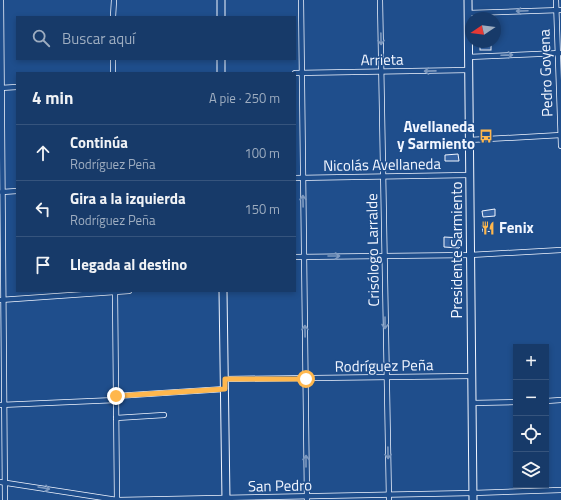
<!DOCTYPE html>
<html lang="es">
<meta charset="utf-8">
<style>
:root{--surface:#173a69;--page:#20416f;--text:#f1f3f6;--muted:#9eadc0;--line:#36547d}
body{margin:0;font-family:"Titillium Web",sans-serif;background:var(--page);color:var(--text)}
.controls{position:absolute;right:12px;bottom:12px;display:grid;overflow:hidden;border-radius:0px;box-shadow:0 2px 6px #0003}
.controls button{width:36px;height:36px;display:grid;place-items:center;padding:0;border:0;border-bottom:1px solid var(--line);background:var(--surface);color:var(--text);font:20px sans-serif}
.compass{position:absolute;left:465px;top:12px;width:36px;height:36px;border-radius:50%;background:var(--surface);box-shadow:0 2px 6px #0003;rotate:257deg}
.stop{position:absolute;width:12px;height:12px;margin:-9px;border:3px solid #ffb74d;border-radius:50%;background:#fff}
.stop.end{background:#ffb74d;border-color:#fff;box-shadow:0 1px 4px #0008}
.list{margin:0;padding:0;list-style:none}
h2{display:flex;justify-content:space-between;align-items:center;height:52px;margin:0;padding:0 16px;font-size:17px}
h2 small{font-size:13px;font-weight:400;color:var(--muted)}
.list li{display:grid;grid-template-columns:26px 1fr auto;gap:12px;align-items:center;box-sizing:border-box;height:56px;padding:0 16px;border-top:1px solid var(--line)}
.list b{display:block;font-size:15px;white-space:nowrap}
.list p{margin:0;font-size:13px;white-space:nowrap;color:var(--muted)}
.list em{font-size:13px;font-style:normal;color:var(--muted)}
.icon{flex:none;width:22px;height:22px;fill:none;stroke:currentColor;stroke-width:2;stroke-linecap:round;stroke-linejoin:round}
.map{position:relative;flex:none;width:561px;height:500px;overflow:hidden}
.search{position:absolute;background:var(--surface);box-shadow:0 2px 6px #0003;left:16px;top:16px;width:280px;height:44px;display:flex;align-items:center;gap:10px;box-sizing:border-box;padding:0 14px;border-radius:0px;color:var(--muted);font-size:15px}
.panel{position:absolute;background:var(--surface);box-shadow:0 2px 6px #0003;left:16px;top:72px;width:280px;height:220px;border-radius:0px}
.map>svg:first-child{display:block}
</style>
<div class="map">
<svg width="561" height="500" viewBox="0 0 561 500">
<rect width="100%" height="100%" fill="#1f4e8c"/>
<g fill="#3563a3" stroke="#f2f6ff">
<rect x="480" y="42" width="11" height="8"/>
<polygon points="458,154 459,161 445,161 445,155"/>
<polygon points="495,209 495,216 483,217 482,211"/>
<polygon points="493,224 493,231 483,232 482,225"/>
<polygon points="444,237 462,238 462,245 459,248 444,247"/>
<rect x="454" y="265" width="7" height="11"/>
</g>
<g fill="none" stroke-linecap="round" stroke-linejoin="round">
<g stroke="#f2f6ff" stroke-width="6">
<g id="street">
<polyline points="1,0 5,500"/>
<polyline points="301,0 307,500"/>
<polyline points="380,0 389,500"/>
<polyline points="556,0 561,146"/>
<polyline points="468,13 561,10"/>
<polyline points="113,17 114,0"/>
<polyline points="468,57 561,53"/>
<polyline points="113,73 113,59"/>
<polyline points="295,73 469,70"/>
<polyline points="0,88 17,87"/>
<polyline points="469,140 561,135"/>
<polyline points="295,178 469,175"/>
<polyline points="2,192 17,191"/>
<polyline points="295,257 470,255 561,250"/>
<polyline points="115,291 117,500"/>
<polyline points="0,300 129,291"/>
<polyline points="225,379 471,376"/>
<polyline points="116,396 225,389"/>
<polyline points="546,401 561,400"/>
<polyline points="472,403 516,402"/>
<polyline points="0,405 116,400"/>
<polyline points="116,418 164,415"/>
<polyline points="0,482 117,500 473,493 561,490"/>
</g>
</g>
<g stroke="#f2f6ff" stroke-width="9">
<g id="secondary">
<polyline points="221,0 221,17"/>
<polyline points="468,0 473,500"/>
<polyline points="221,59 221,73"/>
<polyline points="223,291 226,500"/>
</g>
</g>
<use href="#street" stroke="#1f4e8c" stroke-width="4.5"/>
<use href="#secondary" stroke="#1f4e8c" stroke-width="7"/>
</g>
<defs><path id="oneway-shaft" d="M-6 0H5M1.5-3L5.5 0L1.5 3" fill="none" stroke-width="1.6" stroke-linecap="round" stroke-linejoin="round"/></defs>
<g stroke="#7e9ac0">
<use href="#oneway-shaft" transform="translate(522 11) rotate(178)"/>
<use href="#oneway-shaft" transform="translate(381 39) rotate(89)"/>
<use href="#oneway-shaft" transform="translate(507 55) rotate(-2)"/>
<use href="#oneway-shaft" transform="translate(430 71) rotate(179)"/>
<use href="#oneway-shaft" transform="translate(303 201) rotate(-91)"/>
<use href="#oneway-shaft" transform="translate(334 256)"/>
<use href="#oneway-shaft" transform="translate(385 323) rotate(90)"/>
<use href="#oneway-shaft" transform="translate(305 331) rotate(-91)"/>
<use href="#oneway-shaft" transform="translate(388 453) rotate(89)"/>
<use href="#oneway-shaft" transform="translate(306 461) rotate(-90)"/>
<use href="#oneway-shaft" transform="translate(44 488) rotate(10)"/>
</g>
<g fill="none" stroke-linecap="round" stroke-linejoin="round">
<polyline stroke="#ffb74d" stroke-width="5" points="116,396 225,389 225,379 306,379"/>
</g>
<defs>
<g id="bus-bare" transform="scale(1.08)"><path d="M-5-6H5V4H4V6H2V4H-2V6H-4V4H-5ZM-3.5-4V0h7V-4ZM-3.5 1.2v1.5H-2V1.2ZM2 1.2v1.5H3.5V1.2Z" fill="#ffb74d" stroke="#1f4e8c" stroke-width="2.5" paint-order="stroke"/></g>
<g id="restaurant-bare" transform="scale(1.08)"><path d="M-5-6h1v4h1v-4h1v4h1v-4h1v5L-1.5 .5V6h-2V.5L-5-1ZM5-6V6H3V1.5H1.5Q1.5-4 5-6Z" fill="#ffb74d" stroke="#1f4e8c" stroke-width="2.5" paint-order="stroke"/></g>
</defs>
<g fill-rule="evenodd">
<use href="#bus-bare" x="486" y="136"/>
<use href="#restaurant-bare" x="488" y="228"/>
</g>
<g text-anchor="middle" stroke-width="3" stroke-linejoin="round" paint-order="stroke">
<g font-size="15" fill="#f2f6ff" stroke="#1f4e8c">
<text transform="translate(382 60) rotate(-1)" y="5">Arrieta</text>
<text transform="translate(546 73) rotate(-92)" y="5">Pedro Goyena</text>
<text transform="translate(382 165) rotate(-1)" y="5">Nicolás Avellaneda</text>
<text transform="translate(373 250) rotate(-91)" y="5">Crisólogo Larralde</text>
<text transform="translate(457 250) rotate(-90)" y="5">Presidente Sarmiento</text>
<text transform="translate(384 366) rotate(-1)" y="5">Rodríguez Peña</text>
<text transform="translate(280 486) rotate(-1)" y="5">San Pedro</text>
</g>
<g font-size="15" font-weight="bold" fill="#f2f6ff" stroke="#1f4e8c" text-anchor="end">
<text x="475" y="132">Avellaneda<tspan x="475" dy="17">y Sarmiento</tspan></text>
<text x="499" y="233" text-anchor="start">Fenix</text>
</g>
</g>
</svg>
<div class="controls">
<button>+</button>
<button>−</button>
<button><svg class="icon" aria-label="locate" viewBox="0 0 24 24"><circle cx="12" cy="12" r="6"/><path d="M12 2v4M12 18v4M2 12h4M18 12h4"/></svg></button>
<button><svg class="icon" aria-label="layers" viewBox="0 0 24 24"><path d="M12 4l9 5-9 5-9-5zM3 14l9 5 9-5"/></svg></button>
</div>
<svg class="compass" viewBox="-18 -18 36 36"><path d="M0-13l5 13h-10z" fill="#e53935"/><path d="M0 13l5-13h-10z" fill="#9eadc0"/></svg>
<div class="stop" style="left:306px;top:379px"></div>
<div class="stop end" style="left:116px;top:396px"></div>
<div class="search"><svg class="icon" aria-label="search" viewBox="0 0 24 24"><circle cx="10" cy="10" r="6"/><path d="M15 15l6 6"/></svg>Buscar aquí</div>
<section class="panel">
<h2>4 min<small>A pie · 250 m</small></h2>
<ul class="list">
<li><svg class="icon" aria-label="ahead" viewBox="0 0 24 24"><path d="M12 20V5M6 11l6-6 6 6"/></svg><div><b>Continúa</b><p>Rodríguez Peña</p></div><em>100 m</em></li>
<li><svg class="icon" aria-label="left" viewBox="0 0 24 24"><path d="M17 20v-9H6M10 6l-5 5 5 5"/></svg><div><b>Gira a la izquierda</b><p>Rodríguez Peña</p></div><em>150 m</em></li>
<li><svg class="icon" aria-label="arrive" viewBox="0 0 24 24"><path d="M6 21V4h12l-3 4 3 4H6"/></svg><div><b>Llegada al destino</b></div></li>
</ul>
</section>
</div>
